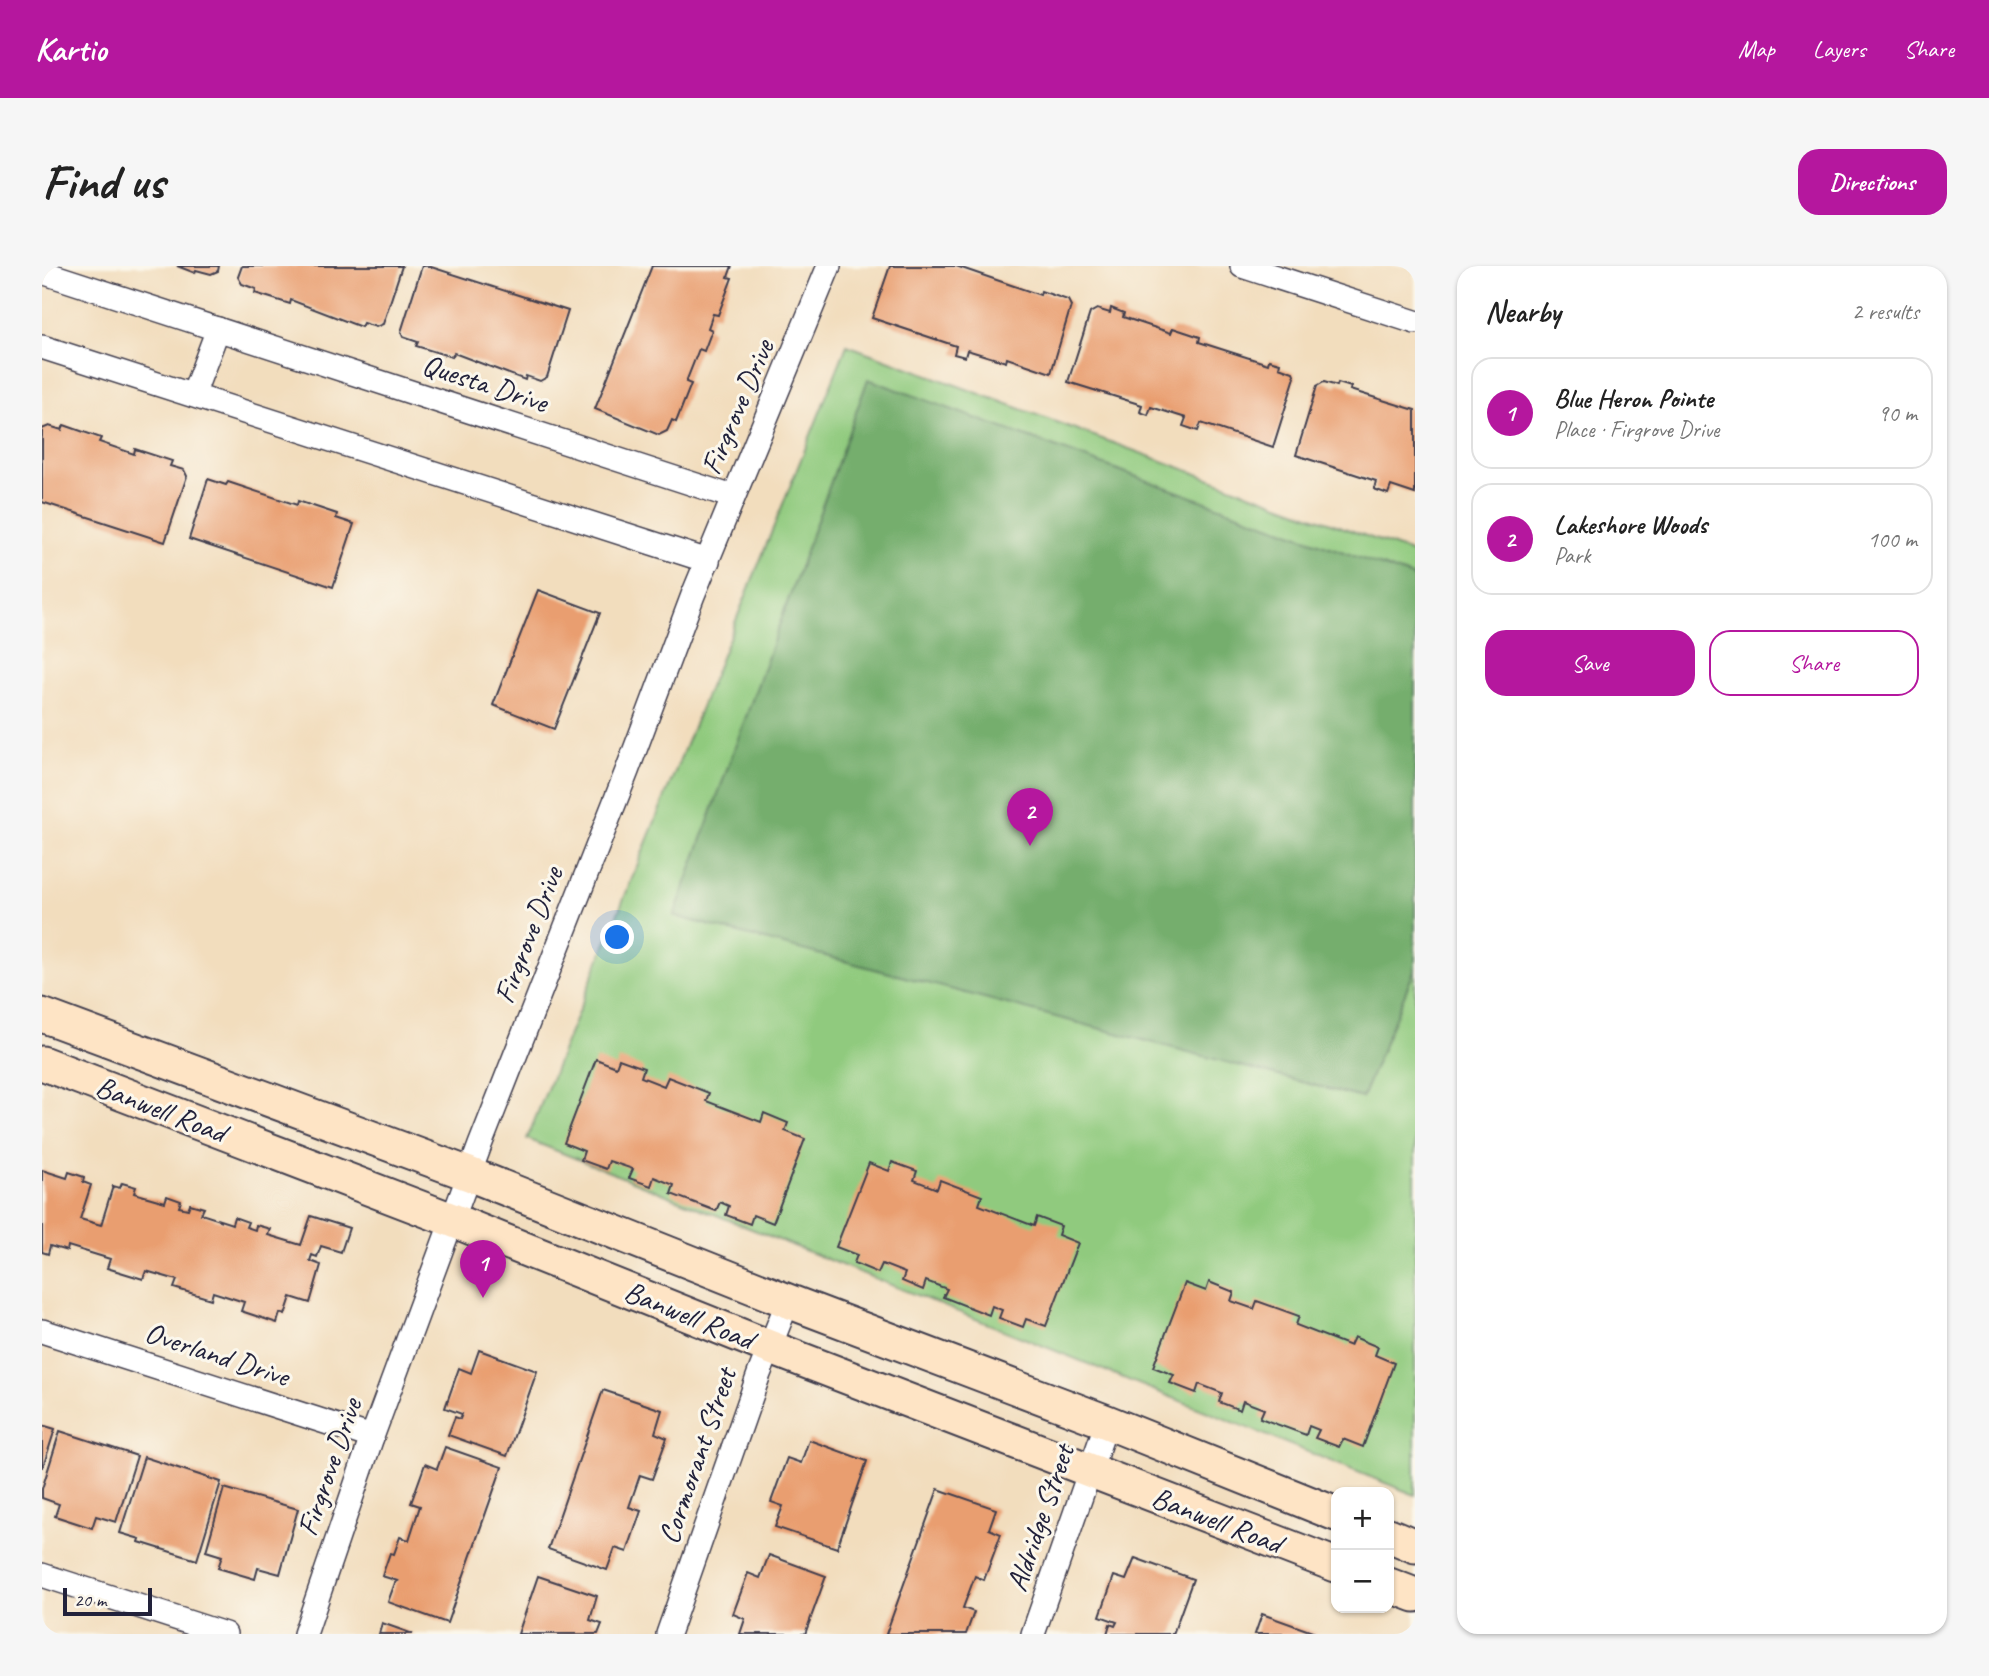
<!DOCTYPE html>
<meta charset="utf-8">
<style>
:root{--surface:#fff;--page:#f6f6f6;--text:#222;--muted:#767676;--line:#e0e0e0;--accent:#b5179e}
body{margin:0;font-family:Caveat,sans-serif;background:var(--page);color:var(--text)}
.controls{position:absolute;right:21px;bottom:21px;display:grid;overflow:hidden;border-radius:14px;box-shadow:0 2px 5px #0004}
.controls button{width:63px;height:63px;display:grid;place-items:center;padding:0;border:0;border-bottom:2px solid var(--line);background:var(--surface);color:var(--text);font:35px sans-serif}
.scale{position:absolute;left:21px;bottom:18px;width:89px;box-sizing:border-box;padding-left:7px;border:4px solid #22223b;border-top:0;font-size:19px;line-height:24px;white-space:nowrap;color:#22223b;-webkit-text-stroke:5px #fbf7ec;paint-order:stroke}
.you{position:absolute;left:576px;top:672px;width:24px;height:24px;margin:-18px;border:5px solid #fff;border-radius:50%;background:#1a73e8;box-shadow:0 0 0 10px #1a73e833}
.badge{display:grid;place-items:center;width:46px;height:46px;border-radius:50%;background:var(--accent);color:#fff;font-size:23px;font-weight:700}
.pin{position:absolute;translate:-50% -58px;filter:drop-shadow(0 2px 4px #0008)}
.pin::after{content:'';position:absolute;top:37px;width:24px;height:21px;background:inherit;clip-path:polygon(0 0,100% 0,50% 100%)}
.list{margin:0;padding:0;list-style:none}
h2{display:flex;justify-content:space-between;align-items:center;height:91px;margin:0;padding:0 28px;font-size:30px}
h2 small{font-size:23px;font-weight:400;color:var(--muted)}
.list li{display:grid;grid-template-columns:46px 1fr auto;gap:21px;align-items:center;box-sizing:border-box;height:112px;margin:0 14px 14px;padding:0 14px;border:2px solid var(--line);border-radius:21px}
.list b{display:block;font-size:26px;white-space:nowrap}
.list p{margin:0;font-size:23px;white-space:nowrap;color:var(--muted)}
.list em{font-size:23px;font-style:normal;color:var(--muted)}
.actions{display:flex;gap:14px;padding:21px 28px}
.actions a{flex:1;padding:16px 0;border:2px solid var(--accent);border-radius:21px;text-align:center;font-size:24px;color:var(--accent)}
.actions .main{background:var(--accent);color:#fff}
.map{position:relative;flex:none;width:1373px;height:1368px;overflow:hidden;border-radius:21px}
header{display:flex;align-items:center;gap:42px;box-sizing:border-box;height:98px;padding:0 35px;background:var(--accent);color:#fff}
header strong{font-size:33px}
nav{display:flex;gap:38px;margin-inline-start:auto;font-size:24px}
.intro{display:flex;align-items:center;justify-content:space-between;box-sizing:border-box;height:168px;padding:0 42px}
h1{margin:0;font-size:49px}
.button{padding:18px 32px;border-radius:21px;background:var(--accent);color:#fff;font-size:24px;font-weight:700}
main{display:flex;gap:42px;padding:0 42px}
aside{flex:1;background:var(--surface);border-radius:21px;box-shadow:0 2px 5px #0004}
.map>svg:first-child{display:block}
</style>
<header>
<strong>Kartio</strong>
<nav><a>Map</a><a>Layers</a><a>Share</a></nav>
</header>
<div class="intro"><h1>Find us</h1><a class="button">Directions</a></div>
<main>
<div class="map">
<svg width="1373" height="1368" viewBox="0 0 1373 1368">
<rect width="100%" height="100%" fill="#fbf7ec"/>
<filter id="ink" filterUnits="userSpaceOnUse"><feTurbulence type="fractalNoise" baseFrequency=".0143" numOctaves="2"/><feDisplacementMap in="SourceGraphic" scale="14" xChannelSelector="R" yChannelSelector="G"/><feConvolveMatrix kernelMatrix="1 2 1 2 8 2 1 2 1" color-interpolation-filters="sRGB"/></filter>
<filter id="wash" filterUnits="userSpaceOnUse"><feTurbulence type="fractalNoise" baseFrequency=".00686" numOctaves="4" result="noise"/><feDisplacementMap in="SourceGraphic" scale="28" xChannelSelector="R" yChannelSelector="G"/><feGaussianBlur stdDeviation="1.57" result="paint"/><feColorMatrix in="noise" values="0 0 0 0 0 0 0 0 0 0 0 0 0 0 0 0 0 1.4 0 .05"/><feComposite in="paint" operator="in"/></filter>
<g filter="url(#wash)">
<rect width="100%" height="100%" fill="#f2ddbd"/>
<polygon fill="#90ca7e" stroke="#59765c" stroke-width="2" points="805,79 1373,288 1373,1229 485,873"/>
<polygon fill="#74ae6d" stroke="#4b6854" stroke-width="2" points="826,113 1373,312 1373,703 1320,832 632,650"/>
<g id="blocks">
<g fill="#e99e70">
<polygon points="135,0 177,0 176,5 169,8 154,4 153,7"/>
<polygon points="200,0 360,0 341,58 334,61 321,57 319,61 249,34 248,38 213,27 214,23 200,18 196,11"/>
<polygon points="380,0 386,0 526,45 505,111 498,115 484,110 483,114 412,87 410,91 374,80 376,76 361,71 359,66"/>
<polygon points="610,0 690,0 686,11 690,12 676,49 671,48 666,62 670,64 662,85 657,83 644,116 649,118 634,156 630,154 625,165 617,169 553,143"/>
<polygon points="848,0 914,0 998,29 999,25 1026,34 1029,40 1009,107 965,92 964,96 925,84 923,91 912,88 914,80 830,52"/>
<polygon points="1069,42 1082,47 1081,51 1129,67 1131,62 1158,71 1157,76 1226,98 1227,94 1238,97 1237,101 1251,106 1253,111 1231,181 1159,157 1156,165 1141,160 1144,152 1109,141 1106,149 1098,146 1100,139 1026,116 1048,47 1055,43 1068,47"/>
<polygon points="1282,116 1295,120 1296,117 1309,121 1308,124 1373,144 1373,228 1349,220 1346,228 1332,223 1334,215 1254,189 1275,120"/>
<polygon points="22,159 59,172 57,176 92,188 93,183 130,195 128,200 142,204 145,210 123,276 0,236 0,163 7,160 20,164"/>
<polygon points="166,213 184,219 186,216 255,239 256,235 295,248 294,252 312,258 291,321 147,273"/>
<polygon points="496,324 558,347 512,463 451,439"/>
<polygon points="554,793 574,801 577,793 602,802 599,811 622,820 626,811 667,827 664,835 719,856 722,847 746,857 743,865 763,873 731,957 711,949 708,958 684,949 687,940 678,936 674,945 629,928 632,919 612,911 609,920 587,912 591,903 567,895 564,903 539,894 542,885 522,877"/>
<polygon points="850,896 875,905 872,914 895,923 898,914 940,930 937,939 992,960 995,951 1019,960 1016,969 1036,977 1004,1060 984,1053 981,1061 957,1052 960,1044 950,1040 947,1049 901,1031 905,1023 884,1015 881,1024 860,1015 863,1007 840,998 836,1007 812,997 815,989 794,981 827,897 847,905"/>
<polygon points="0,904 25,912 27,906 42,911 41,916 49,919 38,953 59,959 71,920 78,922 80,917 94,921 92,927 123,936 125,930 139,935 137,941 146,943 148,938 162,942 159,948 190,958 192,951 206,956 204,961 213,964 214,959 228,963 226,969 259,979 269,950 307,962 299,986 279,980 275,991 270,989 268,995 279,999 268,1037 249,1031 243,1049 238,1047 235,1057 199,1045 202,1036 171,1026 169,1033 132,1022 135,1014 104,1005 101,1013 65,1002 68,993 26,980 25,985 8,980 6,988 0,986"/>
<polygon points="1167,1016 1192,1026 1189,1035 1212,1043 1215,1035 1257,1050 1254,1059 1308,1080 1312,1071 1336,1081 1333,1089 1352,1097 1321,1181 1301,1173 1297,1181 1273,1172 1277,1164 1267,1160 1264,1169 1218,1152 1222,1143 1201,1135 1198,1144 1177,1136 1180,1127 1157,1118 1154,1127 1128,1117 1132,1109 1111,1101 1143,1017 1164,1025"/>
<polygon points="437,1084 495,1105 465,1190 406,1169 413,1151 418,1153 420,1148 403,1142 417,1102 429,1107"/>
<polygon points="561,1124 620,1144 613,1167 625,1172 610,1213 598,1209 587,1241 599,1245 585,1286 573,1282 565,1304 506,1283"/>
<polygon points="0,1159 13,1163 1,1201 0,1201"/>
<polygon points="18,1165 95,1190 74,1256 54,1250 50,1262 13,1250 17,1238 0,1232 0,1223"/>
<polygon points="767,1174 825,1195 795,1282 733,1261 741,1240 729,1236 745,1192 759,1197"/>
<polygon points="403,1181 460,1201 405,1357 346,1336 353,1317 356,1315 340,1310 348,1287 352,1288 358,1271 367,1274 378,1240 369,1237 383,1198 395,1203"/>
<polygon points="102,1191 179,1216 155,1294 97,1276 98,1273 78,1267"/>
<polygon points="182,1222 256,1243 238,1308 216,1302 213,1313 176,1302 180,1290 164,1285"/>
<polygon points="896,1223 954,1243 947,1263 959,1268 942,1314 933,1310 921,1342 932,1346 924,1368 844,1368"/>
<polygon points="727,1289 784,1310 763,1368 698,1368 703,1353 691,1348 706,1307 718,1312"/>
<polygon points="1093,1292 1151,1313 1131,1368 1065,1368 1068,1358 1073,1360 1075,1356 1058,1350 1072,1310 1084,1314"/>
<polygon points="496,1310 555,1330 548,1354 560,1358 556,1368 476,1368"/>
<polygon points="1220,1348 1276,1368 1213,1368"/>
<polygon points="340,1357 371,1368 337,1368"/>
</g>
</g>
</g>
<g filter="url(#ink)">
<use href="#blocks" fill-opacity="0" stroke="#413e4e" stroke-width="2"/>
<g fill="none" stroke-linecap="round" stroke-linejoin="round">
<g stroke="#413e4e" stroke-width="26">
<g id="minor">
<polyline points="1200,0 1373,56"/>
<polyline points="0,6 691,231"/>
<polyline points="0,81 666,295"/>
<polyline points="151,129 176,63"/>
<polyline points="0,1065 330,1171"/>
<polyline points="0,1309 183,1368"/>
<polyline points="263,1368 330,1171 438,879 585,505 651,329 787,0"/>
<polyline points="626,1368 717,1108 746,1035"/>
<polyline points="991,1368 1065,1156"/>
</g>
</g>
<g stroke="#413e4e" stroke-width="37">
<g id="secondary">
<polyline points="0,749 427,908 746,1035 1065,1156 1294,1248"/>
<polyline points="0,797 410,954 727,1081 1294,1299"/>
<polyline points="1347,1269 1373,1280"/>
<polyline points="1347,1319 1373,1329"/>
</g>
</g>
<use href="#minor" stroke="#fff" stroke-width="23"/>
<use href="#secondary" stroke="#fee4c5" stroke-width="33"/>
</g>
</g>
<g text-anchor="middle" stroke-width="6" stroke-linejoin="round" paint-order="stroke">
<g font-size="30" fill="#22223b" stroke="#fbf7ec">
<text transform="translate(443 117) rotate(18)" y="10">Questa Drive</text>
<text transform="translate(695 141) rotate(-67)" y="10">Firgrove Drive</text>
<text transform="translate(486 669) rotate(-69)" y="10">Firgrove Drive</text>
<text transform="translate(119 843) rotate(21)" y="10">Banwell Road</text>
<text transform="translate(647 1049) rotate(22)" y="10">Banwell Road</text>
<text transform="translate(175 1088) rotate(18)" y="10">Overland Drive</text>
<text transform="translate(655 1190) rotate(-71)" y="10">Cormorant Street</text>
<text transform="translate(287 1201) rotate(-71)" y="10">Firgrove Drive</text>
<text transform="translate(998 1252) rotate(-71)" y="10">Aldridge Street</text>
<text transform="translate(1175 1254) rotate(21)" y="10">Banwell Road</text>
</g>
</g>
</svg>
<div class="controls">
<button>+</button>
<button>−</button>
</div>
<div class="scale">20 m</div>
<div class="you"></div>
<div class="pin badge" style="left:441px;top:1032px">1</div>
<div class="pin badge" style="left:988px;top:580px">2</div>
</div>
<aside>
<h2>Nearby<small>2 results</small></h2>
<ul class="list">
<li><span class="badge">1</span><div><b>Blue Heron Pointe</b><p>Place · Firgrove Drive</p></div><em>90 m</em></li>
<li><span class="badge">2</span><div><b>Lakeshore Woods</b><p>Park</p></div><em>100 m</em></li>
</ul>
<div class="actions"><a class="main">Save</a><a>Share</a></div>
</aside>
</main>
